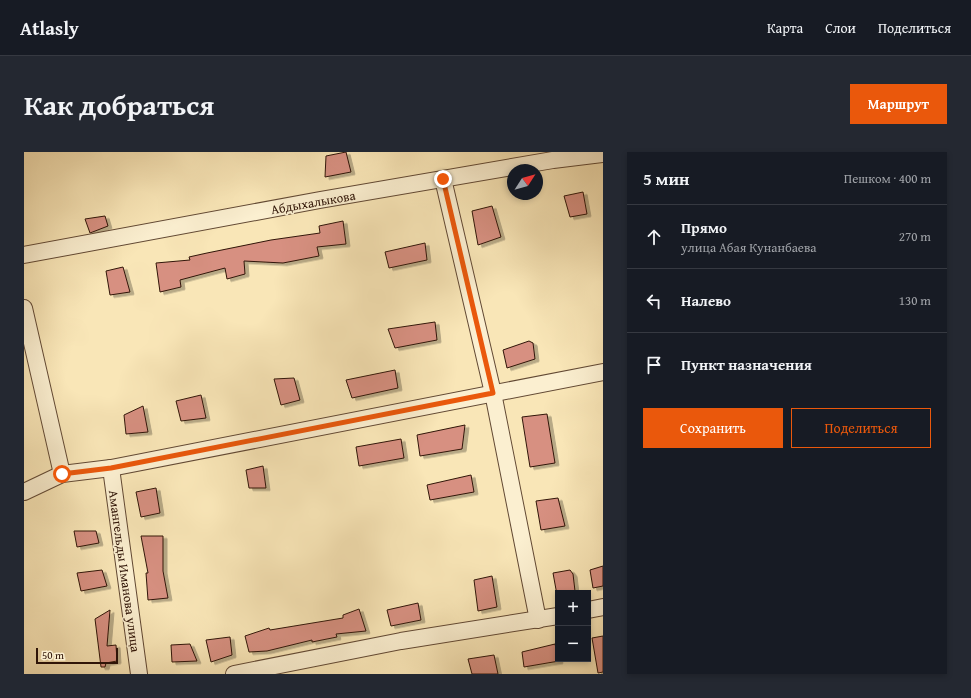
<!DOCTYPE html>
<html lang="ru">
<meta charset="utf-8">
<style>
:root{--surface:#171b24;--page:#242831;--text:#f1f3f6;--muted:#9ea1a6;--line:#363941;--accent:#ea580c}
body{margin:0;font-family:"Gentium Book Plus",serif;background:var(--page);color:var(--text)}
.controls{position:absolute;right:12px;bottom:12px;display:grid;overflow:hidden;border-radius:0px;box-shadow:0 2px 6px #0003}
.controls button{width:36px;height:36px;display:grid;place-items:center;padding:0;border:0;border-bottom:1px solid var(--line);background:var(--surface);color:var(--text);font:20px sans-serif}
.compass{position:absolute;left:483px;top:12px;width:36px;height:36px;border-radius:50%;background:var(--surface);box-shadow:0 2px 6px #0003;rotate:54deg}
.scale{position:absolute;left:12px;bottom:10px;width:82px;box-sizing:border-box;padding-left:4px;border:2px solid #301508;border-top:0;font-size:11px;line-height:14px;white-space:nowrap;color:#301508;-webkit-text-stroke:3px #fbefd0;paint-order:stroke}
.stop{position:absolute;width:12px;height:12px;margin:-9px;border:3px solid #ea580c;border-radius:50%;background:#fff}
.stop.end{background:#ea580c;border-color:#fff;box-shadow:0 1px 4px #0008}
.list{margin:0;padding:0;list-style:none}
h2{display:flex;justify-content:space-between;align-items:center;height:52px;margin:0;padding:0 16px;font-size:17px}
h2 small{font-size:13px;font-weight:400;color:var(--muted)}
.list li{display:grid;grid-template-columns:26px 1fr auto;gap:12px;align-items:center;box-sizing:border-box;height:64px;padding:0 16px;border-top:1px solid var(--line)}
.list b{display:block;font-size:15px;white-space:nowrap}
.list p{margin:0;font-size:13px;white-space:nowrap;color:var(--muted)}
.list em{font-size:13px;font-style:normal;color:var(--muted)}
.actions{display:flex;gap:8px;padding:12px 16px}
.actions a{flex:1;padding:9px 0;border:1px solid var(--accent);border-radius:0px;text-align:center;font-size:14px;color:var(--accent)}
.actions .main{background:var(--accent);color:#fff}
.icon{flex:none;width:22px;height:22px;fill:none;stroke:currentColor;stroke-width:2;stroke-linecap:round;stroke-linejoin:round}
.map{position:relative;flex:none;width:579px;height:522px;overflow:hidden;border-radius:0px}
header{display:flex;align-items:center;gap:24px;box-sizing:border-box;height:56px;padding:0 20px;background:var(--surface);border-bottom:1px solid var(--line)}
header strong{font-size:19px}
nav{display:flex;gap:22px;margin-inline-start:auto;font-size:14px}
.intro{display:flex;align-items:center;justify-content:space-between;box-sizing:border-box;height:96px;padding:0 24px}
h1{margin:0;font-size:28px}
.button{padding:10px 18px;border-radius:0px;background:var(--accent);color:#fff;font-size:14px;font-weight:700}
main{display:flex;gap:24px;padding:0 24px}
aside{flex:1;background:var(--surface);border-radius:0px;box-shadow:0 2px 6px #0003}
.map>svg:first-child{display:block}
</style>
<header>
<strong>Atlasly</strong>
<nav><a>Карта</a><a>Слои</a><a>Поделиться</a></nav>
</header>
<div class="intro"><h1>Как добраться</h1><a class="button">Маршрут</a></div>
<main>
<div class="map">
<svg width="579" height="522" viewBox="0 0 579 522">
<defs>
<filter id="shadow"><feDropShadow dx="4" dy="2.5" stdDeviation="0" flood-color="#0004"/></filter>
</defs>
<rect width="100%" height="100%" fill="#f9e6b7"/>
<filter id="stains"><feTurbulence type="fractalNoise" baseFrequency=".005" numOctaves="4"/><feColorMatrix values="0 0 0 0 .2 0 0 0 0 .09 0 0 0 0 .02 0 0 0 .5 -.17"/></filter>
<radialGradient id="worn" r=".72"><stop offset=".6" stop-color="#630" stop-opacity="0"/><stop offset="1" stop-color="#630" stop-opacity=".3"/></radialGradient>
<g fill="#d79081" stroke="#301508" filter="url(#shadow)">
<polygon points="322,0 327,20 301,25 302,4"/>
<polygon points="559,40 563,62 546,65 540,44"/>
<polygon points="468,54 477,85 454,93 448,59"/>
<polygon points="81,64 84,74 66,81 61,67"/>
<polygon points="319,69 322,92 293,95 295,104 259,111 220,109 221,122 203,127 201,116 156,128 157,135 136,140 132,111 166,108 165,105 183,101 247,88 296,81 295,74"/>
<polygon points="401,91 403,108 365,116 361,100"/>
<polygon points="99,115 106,140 86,143 82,119"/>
<polygon points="411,170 413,188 371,196 364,177"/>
<polygon points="505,189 509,191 511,207 483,216 479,198"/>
<polygon points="371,218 374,236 328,246 322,228"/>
<polygon points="270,226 276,248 257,253 250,227"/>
<polygon points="177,243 182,266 157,269 152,249"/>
<polygon points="119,254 124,280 102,282 100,263"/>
<polygon points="523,262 531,311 506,315 498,265"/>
<polygon points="441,273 438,297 396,304 393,283"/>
<polygon points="377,287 380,306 335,314 332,295"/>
<polygon points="239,314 242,336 225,336 222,318"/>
<polygon points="447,323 450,340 406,348 403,333"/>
<polygon points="132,336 136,361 117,365 112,340"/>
<polygon points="534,346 541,374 517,378 512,349"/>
<polygon points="50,379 72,379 75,391 53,395"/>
<polygon points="117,384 139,384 139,419 144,446 124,448 122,421 124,421"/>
<polygon points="579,414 579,434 569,436 566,418"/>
<polygon points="78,418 83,434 57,439 53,421"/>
<polygon points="546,418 549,422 551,439 533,443 529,421"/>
<polygon points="468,424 473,455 454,459 450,428"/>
<polygon points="394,451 397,468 367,474 363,458"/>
<polygon points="335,457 342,479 312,482 313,485 288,490 288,488 243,499 225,500 221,484 245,476 246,478 319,466 319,463"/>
<polygon points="86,458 83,494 92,493 93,509 82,511 81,515 77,515 71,467"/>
<polygon points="579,484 579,520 574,521 568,486"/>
<polygon points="206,485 208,503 187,510 182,488"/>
<polygon points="166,492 173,509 148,510 147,493"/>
<polygon points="531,492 535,509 500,515 498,500"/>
<polygon points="470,503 474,522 448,522 444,507"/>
</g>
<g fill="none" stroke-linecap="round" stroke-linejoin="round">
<g stroke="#624934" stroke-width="18">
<g id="minor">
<polyline points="419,27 469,241 514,468"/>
<polyline points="0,103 296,48 529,8 579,2"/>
<polyline points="0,156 38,322"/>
<polyline points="87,316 115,522"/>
<polyline points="0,340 38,322 87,316 579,220"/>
<polyline points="564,458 579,455"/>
<polyline points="210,522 377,489 534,464"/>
</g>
</g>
<use href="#minor" stroke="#fbefd0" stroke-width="16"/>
</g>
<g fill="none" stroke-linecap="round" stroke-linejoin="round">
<polyline stroke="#ea580c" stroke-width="5" points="38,322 87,316 469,241 419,27"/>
</g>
<g text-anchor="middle" stroke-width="3" stroke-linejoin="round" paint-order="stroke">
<g font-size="13" fill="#301508" stroke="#fbefd0">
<text transform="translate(289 50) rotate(-10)" y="5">Абдыхалыкова</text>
<text transform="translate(101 419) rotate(82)" y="5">Амангельды Иманова улица</text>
</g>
</g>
<rect width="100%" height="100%" filter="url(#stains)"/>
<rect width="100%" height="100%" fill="url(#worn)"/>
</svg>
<div class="controls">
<button>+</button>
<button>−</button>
</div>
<svg class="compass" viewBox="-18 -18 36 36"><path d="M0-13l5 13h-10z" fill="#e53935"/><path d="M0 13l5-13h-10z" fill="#9ea1a6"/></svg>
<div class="scale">50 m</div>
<div class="stop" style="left:38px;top:322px"></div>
<div class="stop end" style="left:419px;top:27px"></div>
</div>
<aside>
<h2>5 мин<small>Пешком · 400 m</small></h2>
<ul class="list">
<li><svg class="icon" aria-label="ahead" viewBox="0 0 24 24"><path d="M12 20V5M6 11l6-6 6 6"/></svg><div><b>Прямо</b><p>улица Абая Кунанбаева</p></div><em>270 m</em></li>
<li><svg class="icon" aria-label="left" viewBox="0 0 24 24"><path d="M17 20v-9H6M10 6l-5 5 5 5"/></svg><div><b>Налево</b></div><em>130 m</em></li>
<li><svg class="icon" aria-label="arrive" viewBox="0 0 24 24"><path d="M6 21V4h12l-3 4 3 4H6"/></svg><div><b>Пункт назначения</b></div></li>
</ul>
<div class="actions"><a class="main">Сохранить</a><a>Поделиться</a></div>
</aside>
</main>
